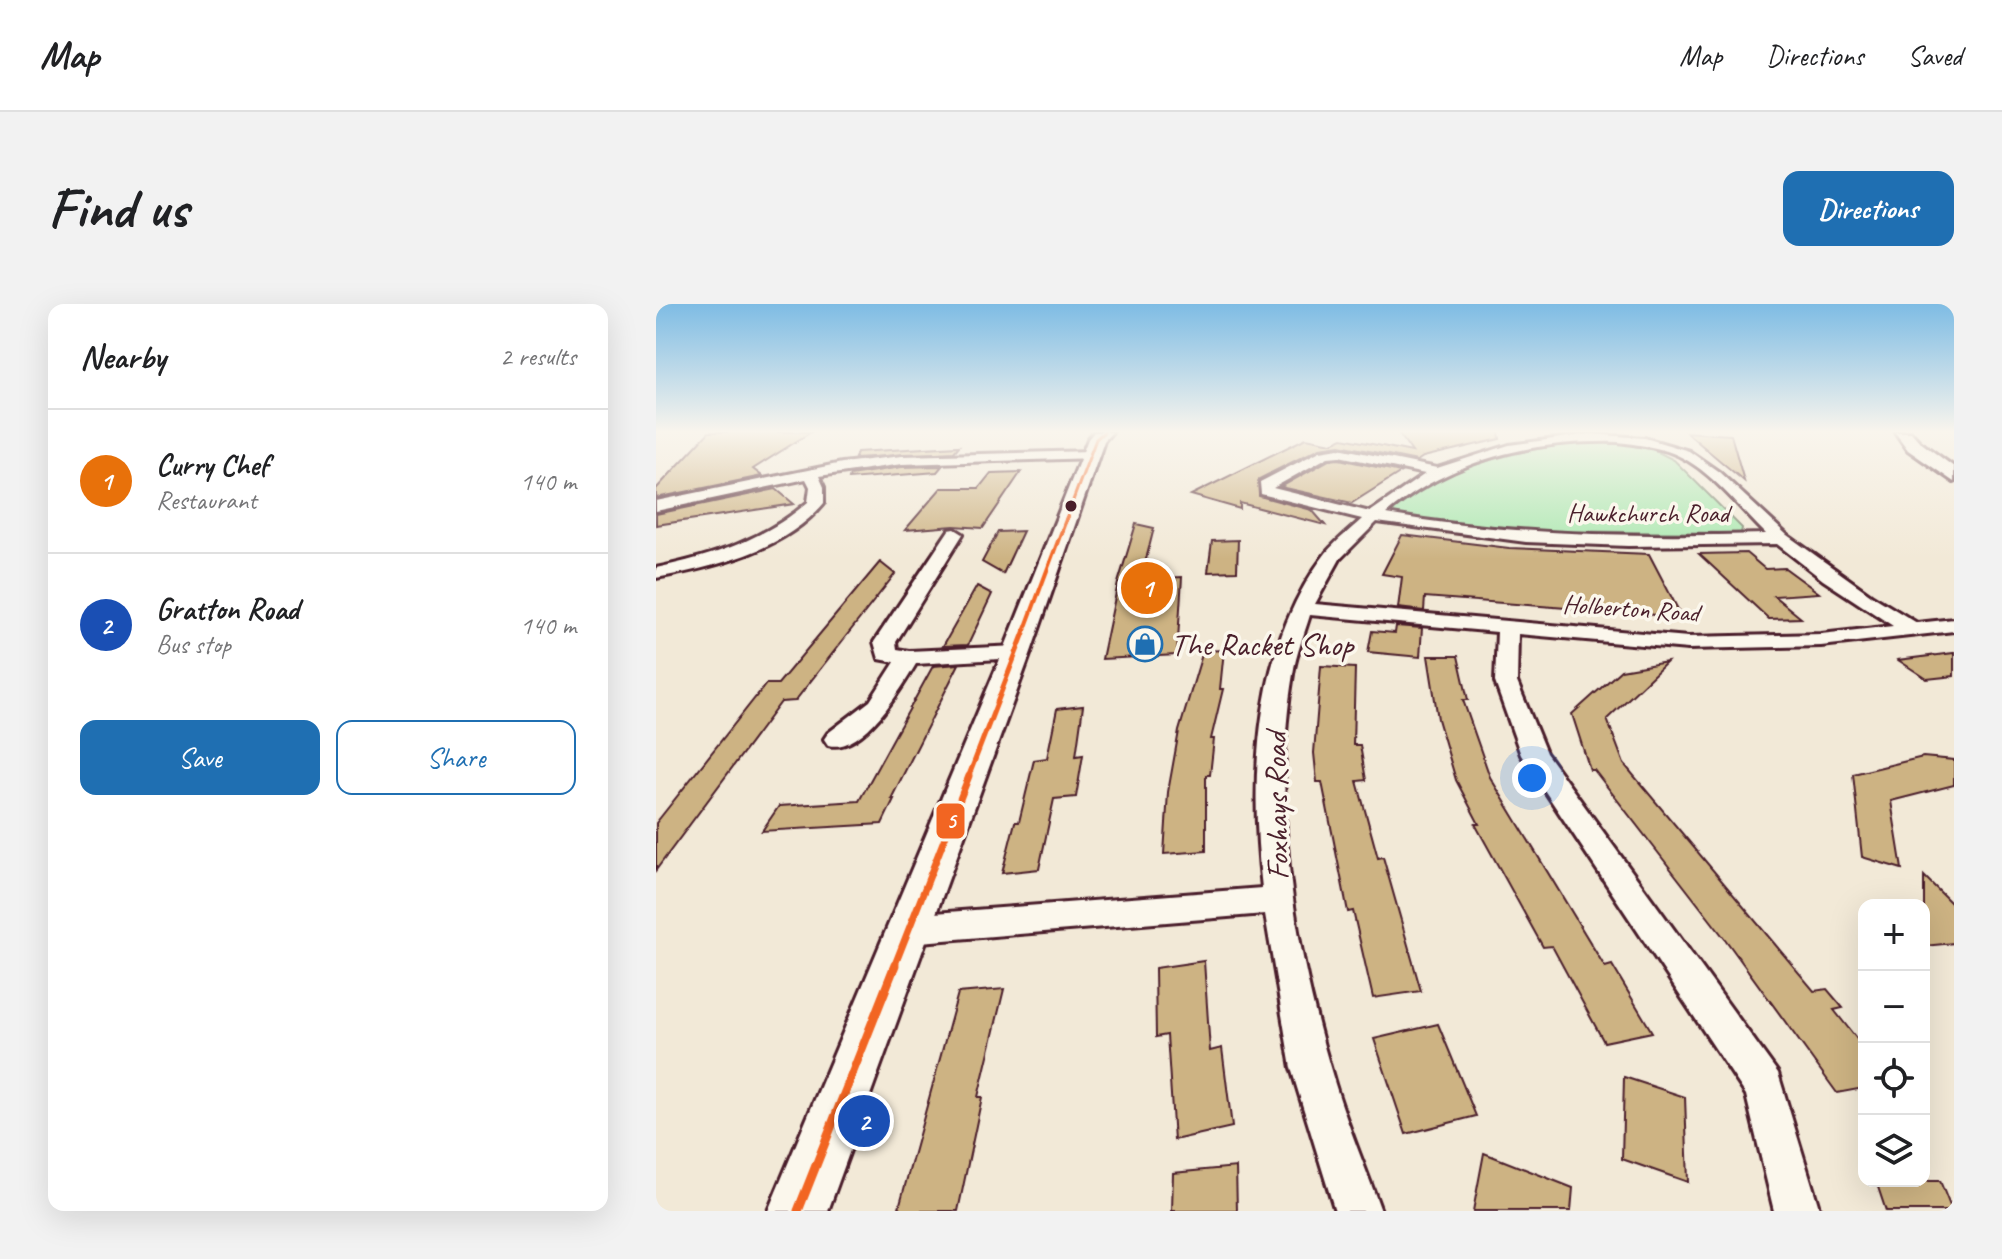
<!DOCTYPE html>
<meta charset="utf-8">
<style>
:root{--surface:#fff;--page:#f2f2f2;--text:#202124;--muted:#757577;--line:#e0e0e0;--accent:#1f6fb2}
body{margin:0;font-family:Caveat,sans-serif;background:var(--page);color:var(--text)}
.controls{position:absolute;right:24px;bottom:24px;display:grid;overflow:hidden;border-radius:16px;box-shadow:0 8px 32px #0002}
.controls button{width:72px;height:72px;display:grid;place-items:center;padding:0;border:0;border-bottom:2px solid var(--line);background:var(--surface);color:var(--text);font:40px sans-serif}
.you{position:absolute;left:876px;top:474px;width:28px;height:28px;margin:-20px;border:6px solid #fff;border-radius:50%;background:#1a73e8;box-shadow:0 0 0 12px #1a73e833}
.badge{display:grid;place-items:center;width:52px;height:52px;border-radius:50%;background:var(--accent);color:#fff;font-size:26px;font-weight:700}
.pin{position:absolute;translate:-50% -50%;border:4px solid #fff;box-shadow:0 2px 8px #0006}
.list{margin:0;padding:0;list-style:none}
h2{display:flex;justify-content:space-between;align-items:center;height:104px;margin:0;padding:0 32px;font-size:34px}
h2 small{font-size:26px;font-weight:400;color:var(--muted)}
.list li{display:grid;grid-template-columns:52px 1fr auto;gap:24px;align-items:center;box-sizing:border-box;height:144px;padding:0 32px;border-top:2px solid var(--line)}
.list b{display:block;font-size:30px;white-space:nowrap}
.list p{margin:0;font-size:26px;white-space:nowrap;color:var(--muted)}
.list em{font-size:26px;font-style:normal;color:var(--muted)}
.actions{display:flex;gap:16px;padding:24px 32px}
.actions a{flex:1;padding:18px 0;border:2px solid var(--accent);border-radius:16px;text-align:center;font-size:28px;color:var(--accent)}
.actions .main{background:var(--accent);color:#fff}
.icon{flex:none;width:44px;height:44px;fill:none;stroke:currentColor;stroke-width:2;stroke-linecap:round;stroke-linejoin:round}
.map{position:relative;flex:none;width:1298px;height:907px;overflow:hidden;border-radius:16px}
header{display:flex;align-items:center;gap:48px;box-sizing:border-box;height:112px;padding:0 40px;background:var(--surface);border-bottom:2px solid var(--line)}
header strong{font-size:38px}
nav{display:flex;gap:44px;margin-inline-start:auto;font-size:28px}
.intro{display:flex;align-items:center;justify-content:space-between;box-sizing:border-box;height:192px;padding:0 48px}
h1{margin:0;font-size:56px}
.button{padding:20px 36px;border-radius:16px;background:var(--accent);color:#fff;font-size:28px;font-weight:700}
main{display:flex;gap:48px;padding:0 48px}
aside{flex:1;background:var(--surface);border-radius:16px;box-shadow:0 8px 32px #0002}
.map>svg:first-child{display:block}
</style>
<header>
<strong>Map</strong>
<nav><a>Map</a><a>Directions</a><a>Saved</a></nav>
</header>
<div class="intro"><h1>Find us</h1><a class="button">Directions</a></div>
<main>
<aside>
<h2>Nearby<small>2 results</small></h2>
<ul class="list">
<li><span class="badge" style="background:#e8710a">1</span><div><b>Curry Chef</b><p>Restaurant</p></div><em>140 m</em></li>
<li><span class="badge" style="background:#1a4fb4">2</span><div><b>Gratton Road</b><p>Bus stop</p></div><em>140 m</em></li>
</ul>
<div class="actions"><a class="main">Save</a><a>Share</a></div>
</aside>
<div class="map">
<svg width="1298" height="907" viewBox="0 0 1298 907">
<rect width="100%" height="100%" fill="#f2e9d7"/>
<filter id="ink" filterUnits="userSpaceOnUse"><feTurbulence type="fractalNoise" baseFrequency=".0125" numOctaves="2"/><feDisplacementMap in="SourceGraphic" scale="16" xChannelSelector="R" yChannelSelector="G"/><feConvolveMatrix kernelMatrix="1 2 1 2 8 2 1 2 1" color-interpolation-filters="sRGB"/></filter>
<g filter="url(#ink)">
<path fill="#aae8b0" stroke="#7a846e" stroke-width="2" d="M 956,138 L 996,145 L 1018,156 L 1086,224 L 1085,229 L 862,227 L 740,212 L 736,205 C 802,157 875,140 956,138 Z"/>
<g fill="#cdb383" stroke="#4a1f2b" stroke-width="2">
<polygon points="53,128 155,128 97,165 106,172 0,194 0,185"/>
<polygon points="742,128 843,128 844,135 767,153 761,157 684,141 664,144 603,175 603,192 656,206 669,221 584,199 584,205 535,191 650,134 676,139 687,134 756,148"/>
<polygon points="1030,128 1075,131 1088,177"/>
<polygon points="303,142 298,148 199,154 201,148"/>
<polygon points="683,155 745,168 696,199 625,183 673,156"/>
<polygon points="286,162 281,168 193,175 194,171 246,163"/>
<polygon points="365,168 327,224 298,222 249,226 285,184 323,184 335,169"/>
<polygon points="120,185 138,200 0,221 0,210"/>
<polygon points="480,220 498,224 485,275 526,273 521,351 446,355 462,279"/>
<polygon points="367,227 347,270 326,258 342,228"/>
<polygon points="746,231 853,244 993,250 1026,313 769,293 768,307 742,304 746,273 726,270"/>
<polygon points="582,236 581,267 552,268 556,237"/>
<polygon points="1090,249 1109,265 1129,264 1163,289 1118,292 1145,314 1113,315 1043,250"/>
<polygon points="224,258 239,270 139,397 125,398 0,566 0,519 110,380 122,380"/>
<polygon points="321,282 336,290 312,341 287,342"/>
<polygon points="740,322 766,324 764,353 712,348 716,327 739,329"/>
<polygon points="568,346 564,385 567,385 555,435 558,435 554,471 550,471 550,547 508,550 512,488 523,427 547,347"/>
<polygon points="1298,349 1298,372 1271,375 1242,356"/>
<polygon points="772,352 802,352 812,396 807,396 834,473 949,663 956,661 996,728 948,738 896,642 887,643 819,520 823,520 800,476 782,415"/>
<polygon points="1011,358 951,415 968,460 1158,687 1171,685 1187,704 1178,706 1208,744 1208,784 1181,789 1069,635 938,466 934,466 916,410 965,366"/>
<polygon points="303,360 235,495 238,495 226,520 106,527 123,502 203,497 277,362"/>
<polygon points="665,362 699,364 697,441 704,441 710,476 701,477 722,554 727,553 765,687 717,694 697,607 692,608 666,478 661,478 658,449"/>
<polygon points="427,402 420,452 427,451 420,493 398,495 383,565 346,569 359,518 363,518 378,456 391,454 401,405"/>
<polygon points="1267,453 1298,456 1298,481 1235,497 1246,565 1206,553 1197,470"/>
<polygon points="1268,572 1298,602 1298,639 1268,642"/>
<polygon points="548,657 554,747 566,744 576,823 518,836 511,731 500,733 499,664"/>
<polygon points="348,685 322,793 326,793 302,907 242,907 302,689"/>
<polygon points="782,720 820,812 750,830 718,735"/>
<polygon points="968,773 1029,793 1032,878 966,855"/>
<polygon points="828,849 917,884 915,907 817,907"/>
<polygon points="580,863 581,907 516,907 517,869"/>
<polygon points="1220,877 1284,877 1296,907 1230,907"/>
</g>
<g fill="none" stroke-linecap="round" stroke-linejoin="round">
<g stroke="#4a1f2b" stroke-width="6">
<g id="minor">
<path d="M 934,130 L 989,134 L 1033,147 L 1063,168 L 1131,231 L 1215,291 L 1261,319 L 1298,315 L 1298,327 L 1165,342 L 1032,345 L 862,330 L 861,378 L 890,449 L 1122,769 L 1164,907 L 1118,907 L 1090,791 L 865,451 L 839,378 L 841,328 L 654,311 C 648,331 640,350 637,370 C 614,504 640,652 679,780 C 692,823 710,865 725,907 L 679,907 L 635,764 L 609,610 L 252,639 L 240,635 L 235,625 L 240,615 L 252,611 L 606,584 C 593,473 599,341 670,249 C 680,237 694,226 706,215 L 605,190 L 604,178 L 664,147 L 683,144 L 781,164 L 853,141 ZM 962,138 C 978,140 995,142 1011,147 C 1051,160 1081,202 1110,230 C 983,233 856,232 730,210 C 795,155 878,136 962,138 ZM 683,152 L 769,170 L 714,208 L 617,184 L 672,153 ZM 721,218 L 870,238 L 972,242 L 1121,240 L 1167,276 L 1237,322 L 1165,330 L 1032,333 L 659,300 L 684,255 Z"/>
<path d="M 434,147 L 441,151 L 439,154 L 246,160 L 163,172 L 168,183 L 168,199 C 128,247 58,263 0,274 L 0,264 C 57,252 108,236 152,198 L 154,183 L 150,175 L 0,207 L 0,197 L 186,159 L 246,152 Z"/>
<path d="M 299,225 L 307,230 L 240,338 L 241,345 L 253,347 L 361,342 L 372,348 L 361,354 L 260,360 C 245,385 207,450 172,441 L 168,435 L 172,429 L 214,397 L 239,358 L 223,355 L 218,338 L 293,226 Z"/>
</g>
</g>
<g stroke="#4a1f2b" stroke-width="6">
<g id="tertiary">
<polygon points="438,128 456,128 448,137 375,348 172,907 112,907 347,348 432,135"/>
<polygon points="1239,128 1255,128 1264,138 1298,163 1298,178 1252,146"/>
</g>
</g>
<use href="#minor" fill="#fbf7ec" fill-rule="evenodd"/>
<use href="#tertiary" fill="#fbf7ec" fill-rule="evenodd"/>
<g stroke="#fbf7ec" stroke-width="6">
<polyline id="bus-1-far4" points="410,215 440,135 448,128"/>
</g>
<g stroke="#fbf7ec" stroke-width="8">
<polyline id="bus-1-far3" points="368,328 411,213"/>
</g>
<g stroke="#fbf7ec" stroke-width="10">
<polyline id="bus-1-far2" points="312,474 369,326"/>
</g>
<g stroke="#fbf7ec" stroke-width="13">
<polyline id="bus-1-far1" points="238,663 313,472"/>
</g>
<g stroke="#fbf7ec" stroke-width="15">
<polyline id="bus-1" points="142,907 239,661"/>
</g>
<use href="#bus-1-far4" stroke="#f26522" stroke-width="3"/>
<use href="#bus-1-far3" stroke="#f26522" stroke-width="4"/>
<use href="#bus-1-far2" stroke="#f26522" stroke-width="5"/>
<use href="#bus-1-far1" stroke="#f26522" stroke-width="7"/>
<use href="#bus-1" stroke="#f26522" stroke-width="9"/>
</g>
</g>
<linearGradient id="sky" x2="0" y2="1"><stop stop-color="#7ebce4"/><stop offset="0.5" stop-color="#f9f5ed"/><stop offset="1" stop-color="#f9f5ed" stop-opacity="0"/></linearGradient>
<rect width="1298" height="255" fill="url(#sky)"/>
<defs>
<g id="shop-ring" transform="scale(1.8)"><circle r="9.5" fill="#fbf7ec" stroke="#1f6fb2" stroke-width="1.5"/><path d="M-5-2.5h2.3a2.7 3.5 0 0 1 5.4 0H5L5.5 6h-11ZM-1.5-2.5h3a1.5 2.3 0 0 0-3 0Z" fill="#1f6fb2"/></g>
</defs>
<g fill-rule="evenodd">
<use href="#shop-ring" x="489" y="340"/>
</g>
<circle fill="#4a1f2b" stroke="#fbf7ec" stroke-width="3" cx="415" cy="202" r="7"/>
<g text-anchor="middle" stroke-width="7" stroke-linejoin="round" paint-order="stroke">
<g font-size="26" fill="#4a1f2b" stroke="#fbf7ec">
<text x="992" y="218">Hawkchurch Road</text>
<text transform="translate(975 304) rotate(4)" y="9">Holberton Road</text>
</g>
<g font-size="32" fill="#4a1f2b" stroke="#fbf7ec" text-anchor="start">
<text x="515" y="351">The Racket Shop</text>
</g>
<g font-size="32" fill="#4a1f2b" stroke="#fbf7ec">
<text transform="translate(620 502) rotate(-91)" y="11">Foxhays Road</text>
</g>
</g>
<rect stroke="#fbf7ec" stroke-width="3" x="279" y="498" width="31" height="38" rx="8" fill="#f26522"/>
<g font-size="22" text-anchor="middle" font-weight="bold" fill="#fff">
<text x="295" y="524">5</text>
</g>
</svg>
<div class="controls">
<button>+</button>
<button>−</button>
<button><svg class="icon" aria-label="locate" viewBox="0 0 24 24"><circle cx="12" cy="12" r="6"/><path d="M12 2v4M12 18v4M2 12h4M18 12h4"/></svg></button>
<button><svg class="icon" aria-label="layers" viewBox="0 0 24 24"><path d="M12 4l9 5-9 5-9-5zM3 14l9 5 9-5"/></svg></button>
</div>
<div class="you"></div>
<div class="pin badge" style="left:491px;top:284px;background:#e8710a">1</div>
<div class="pin badge" style="left:208px;top:817px;background:#1a4fb4">2</div>
</div>
</main>
